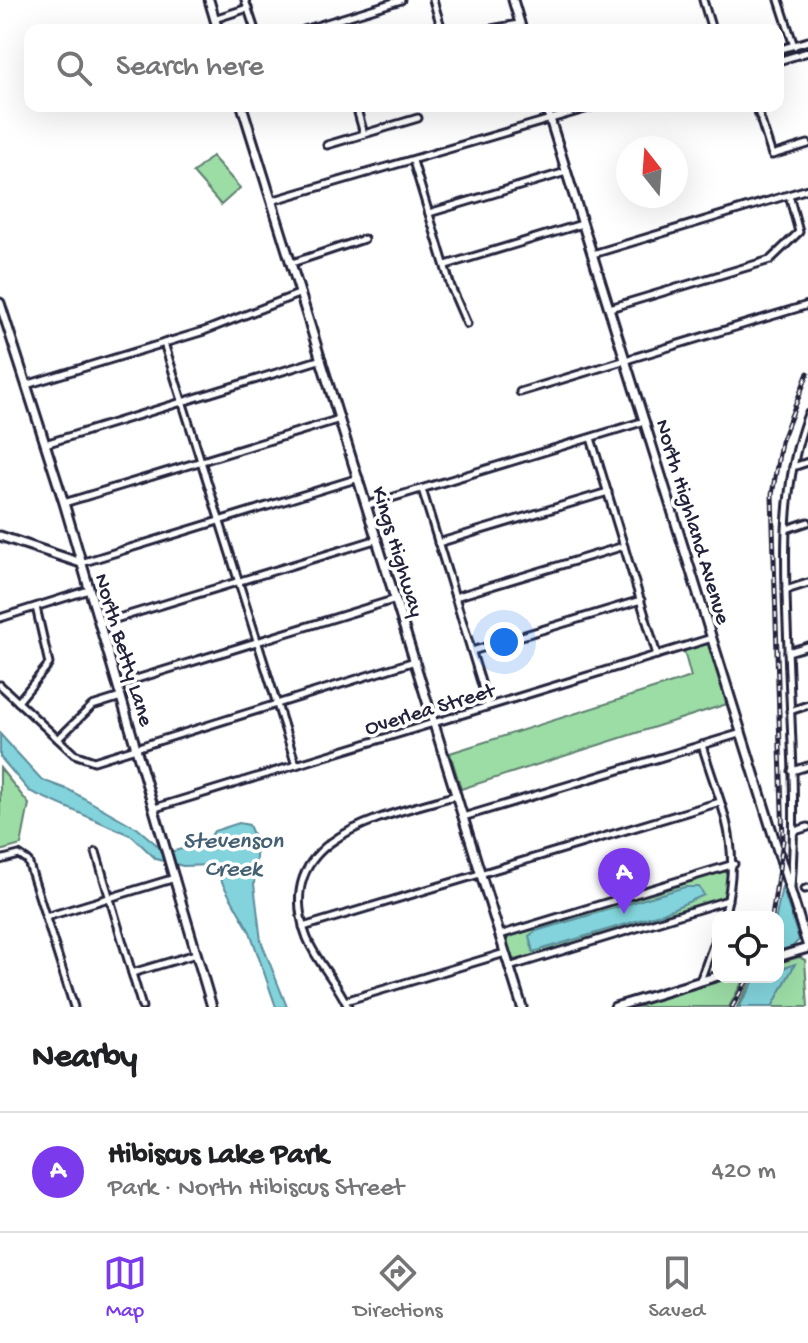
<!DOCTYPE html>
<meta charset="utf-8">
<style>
:root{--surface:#fff;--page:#f2f2f2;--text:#202124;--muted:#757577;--line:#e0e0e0;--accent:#7c3aed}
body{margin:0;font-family:"Gochi Hand",sans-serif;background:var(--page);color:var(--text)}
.controls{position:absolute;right:24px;bottom:24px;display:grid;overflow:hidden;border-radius:16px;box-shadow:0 8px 32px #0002}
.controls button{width:72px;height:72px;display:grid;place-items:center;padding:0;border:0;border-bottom:2px solid var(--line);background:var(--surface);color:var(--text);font:40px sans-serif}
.compass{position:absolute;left:616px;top:136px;width:72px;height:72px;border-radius:50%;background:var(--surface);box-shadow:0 8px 32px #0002;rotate:343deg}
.you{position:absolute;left:504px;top:642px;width:28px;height:28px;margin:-20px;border:6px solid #fff;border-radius:50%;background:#1a73e8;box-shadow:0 0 0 12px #1a73e833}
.badge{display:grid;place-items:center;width:52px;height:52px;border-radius:50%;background:var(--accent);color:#fff;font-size:26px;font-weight:700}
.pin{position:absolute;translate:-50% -66px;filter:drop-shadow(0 2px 4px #0008)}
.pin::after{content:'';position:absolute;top:42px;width:28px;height:24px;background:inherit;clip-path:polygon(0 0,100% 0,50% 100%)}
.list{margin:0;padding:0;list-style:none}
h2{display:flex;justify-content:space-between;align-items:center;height:104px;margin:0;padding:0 32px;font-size:34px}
h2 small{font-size:26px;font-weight:400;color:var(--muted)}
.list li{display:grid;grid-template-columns:52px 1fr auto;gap:24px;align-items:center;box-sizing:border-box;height:120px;padding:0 32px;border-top:2px solid var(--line)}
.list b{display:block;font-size:30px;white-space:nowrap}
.list p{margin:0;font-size:26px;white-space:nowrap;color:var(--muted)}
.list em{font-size:26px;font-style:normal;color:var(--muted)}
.icon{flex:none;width:44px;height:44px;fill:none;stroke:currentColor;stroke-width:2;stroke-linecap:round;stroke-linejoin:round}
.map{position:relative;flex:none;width:808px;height:1007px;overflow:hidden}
.search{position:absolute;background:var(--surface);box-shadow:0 8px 32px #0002;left:24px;right:24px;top:24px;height:88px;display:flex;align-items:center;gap:20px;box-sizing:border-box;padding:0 28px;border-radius:16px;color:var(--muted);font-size:30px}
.sheet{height:224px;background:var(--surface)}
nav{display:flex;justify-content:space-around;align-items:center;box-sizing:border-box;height:112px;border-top:2px solid var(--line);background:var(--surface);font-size:22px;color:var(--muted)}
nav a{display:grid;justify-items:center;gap:4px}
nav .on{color:var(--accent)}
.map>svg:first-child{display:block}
</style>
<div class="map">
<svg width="808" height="1007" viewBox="0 0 808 1007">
<rect width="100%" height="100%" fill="#fff"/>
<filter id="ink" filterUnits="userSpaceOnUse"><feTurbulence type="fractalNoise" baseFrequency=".0125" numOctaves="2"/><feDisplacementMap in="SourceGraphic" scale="16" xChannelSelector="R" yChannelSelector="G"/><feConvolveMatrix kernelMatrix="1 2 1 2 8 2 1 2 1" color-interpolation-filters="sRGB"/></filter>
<g filter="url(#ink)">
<g fill="#9cdca5" stroke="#5f7f70" stroke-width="2">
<polygon points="212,156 240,188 221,205 193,173"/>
<polygon points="711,643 730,703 461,789 450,753 691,677 684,651"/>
<polygon points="0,768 29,804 21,845 0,851"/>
<polygon points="722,870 730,875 723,899 516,960 511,958 506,942 509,936"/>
<polygon points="799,957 805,960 808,1007 737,1007 753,977 778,977 778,963"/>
<polygon points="729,977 745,977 729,1007 628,1007"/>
</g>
<g fill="#82d3db" stroke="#5c8c9b" stroke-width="2">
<polygon points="0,734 42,780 69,790 137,828 163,850 174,851 206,843 214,831 239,823 249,825 257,844 254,884 261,941 287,1007 276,1007 250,932 212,865 183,866 156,859 132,836 29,791 0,757"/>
<polygon points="782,886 799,940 792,947 778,951 776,917"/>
<polygon points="685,887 699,887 704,895 663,913 533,952 529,936 536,931"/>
<polygon points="795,964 772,1007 739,1007 755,979 778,977 778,970"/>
</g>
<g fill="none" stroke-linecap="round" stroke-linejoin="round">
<g stroke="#22223b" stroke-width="11">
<g id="street">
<polyline points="245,0 255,30"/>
<polyline points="433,0 442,30"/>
<polyline points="703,0 712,30"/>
<polyline points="779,0 794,46"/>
<polyline points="214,19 248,8"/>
<polyline points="304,30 401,0"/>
<polyline points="486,30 519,24"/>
<polyline points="778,50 808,41"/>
<polyline points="778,61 808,52"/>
<polyline points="356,106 364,134"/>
<polyline points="756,106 760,117"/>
<polyline points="761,121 772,155 808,144"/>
<polyline points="327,145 418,118"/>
<polyline points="413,161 451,287 467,324"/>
<polyline points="271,201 595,106"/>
<polyline points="429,213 566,172"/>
<polyline points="593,254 808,189"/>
<polyline points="292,263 364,239"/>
<polyline points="446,265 582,224"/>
<polyline points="610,308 770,260 799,232 789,195"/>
<polyline points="164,343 296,765"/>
<polyline points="26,385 204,331 301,293"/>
<polyline points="520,392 808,305"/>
<polyline points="591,438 657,655"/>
<polyline points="45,444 322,359"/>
<polyline points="793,467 808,462"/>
<polyline points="422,489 488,705"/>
<polyline points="64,503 340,419"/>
<polyline points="368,505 645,421"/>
<polyline points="787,529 808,522"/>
<polyline points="438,543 608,492"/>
<polyline points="81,563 359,478"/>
<polyline points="786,590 808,583"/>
<polyline points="455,597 624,546"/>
<polyline points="0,618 89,590"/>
<polyline points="99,624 378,539"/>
<polyline points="472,651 641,600"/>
<polyline points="788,652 808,646"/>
<polyline points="0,685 74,754 94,761 415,661"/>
<polyline points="117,685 396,599"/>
<polyline points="18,702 49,664 36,607"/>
<polyline points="790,711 808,705"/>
<polyline points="58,739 92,706 121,697"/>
<path d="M 702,745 C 723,814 743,844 724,917"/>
<polyline points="792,771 808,766"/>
<polyline points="155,808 712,638"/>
<polyline points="463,817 742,733"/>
<polyline points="795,831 808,827"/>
<polyline points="96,852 142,1007"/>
<polyline points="0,860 19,855 28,861 74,1007"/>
<path d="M 791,887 C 797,809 791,728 788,649 C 785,571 779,488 808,414"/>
<polyline points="805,889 808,888"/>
<polyline points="46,917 175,878"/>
<polyline points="303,927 720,802"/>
<polyline points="500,935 734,864"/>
<polyline points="509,967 728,900"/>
<polyline points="132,973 196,954"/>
<polyline points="700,981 718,931"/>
<polyline points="345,1001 505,953"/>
<path d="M 348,1007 C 337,982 317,963 307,938 C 268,834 388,816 457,795"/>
</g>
</g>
<g stroke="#22223b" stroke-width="13">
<g id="secondary">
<polyline points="209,0 218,30"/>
<polyline points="513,0 522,30"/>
<polyline points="242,106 522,1007"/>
<polyline points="546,106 808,947"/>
<polyline points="0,303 64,503 212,1007"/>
<polyline points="0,536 81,563"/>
<polyline points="778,957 808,948"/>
<polyline points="615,1007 718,976"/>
</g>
</g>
<use href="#street" stroke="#fff" stroke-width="5"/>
<use href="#secondary" stroke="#fff" stroke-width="7"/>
<g stroke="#22223b" stroke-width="5">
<g id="rail">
<polyline points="772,917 783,841 772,495 781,442 808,373"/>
<polyline points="732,1007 749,977"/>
</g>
</g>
<use href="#rail" stroke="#fff" stroke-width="2" stroke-dasharray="6" stroke-linecap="butt"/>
</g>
</g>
<g text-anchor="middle" stroke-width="7" stroke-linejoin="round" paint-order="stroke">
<g font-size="22" fill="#22223b" stroke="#fff">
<text transform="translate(695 521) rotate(73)" y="8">North Highland Avenue</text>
<text transform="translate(400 551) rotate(73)" y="8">Kings Highway</text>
<text transform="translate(126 649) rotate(73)" y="8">North Betty Lane</text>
<text transform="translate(429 707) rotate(-17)" y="8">Overlea Street</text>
</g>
<g font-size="24" font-style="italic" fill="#446073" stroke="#fff">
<text x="233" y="847">Stevenson<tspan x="233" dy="28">Creek</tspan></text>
</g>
</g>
</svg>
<div class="controls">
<button><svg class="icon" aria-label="locate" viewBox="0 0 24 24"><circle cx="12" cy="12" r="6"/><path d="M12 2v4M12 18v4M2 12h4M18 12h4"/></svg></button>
</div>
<svg class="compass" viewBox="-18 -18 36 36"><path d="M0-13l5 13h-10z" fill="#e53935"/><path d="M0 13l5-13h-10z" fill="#757577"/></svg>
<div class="you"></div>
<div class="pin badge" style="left:624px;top:914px">A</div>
<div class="search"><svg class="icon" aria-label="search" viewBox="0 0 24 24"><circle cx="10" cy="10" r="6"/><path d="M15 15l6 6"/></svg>Search here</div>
</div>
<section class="sheet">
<h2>Nearby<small></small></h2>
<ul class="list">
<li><span class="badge">A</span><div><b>Hibiscus Lake Park</b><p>Park · North Hibiscus Street</p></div><em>420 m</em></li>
</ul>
</section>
<nav>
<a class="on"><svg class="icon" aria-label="map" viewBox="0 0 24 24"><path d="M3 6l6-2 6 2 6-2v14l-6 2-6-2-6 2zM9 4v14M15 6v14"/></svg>Map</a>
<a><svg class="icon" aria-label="directions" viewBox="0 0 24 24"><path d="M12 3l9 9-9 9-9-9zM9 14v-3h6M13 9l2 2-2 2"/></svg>Directions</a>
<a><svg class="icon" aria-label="saved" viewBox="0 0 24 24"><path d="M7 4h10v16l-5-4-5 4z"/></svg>Saved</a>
</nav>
